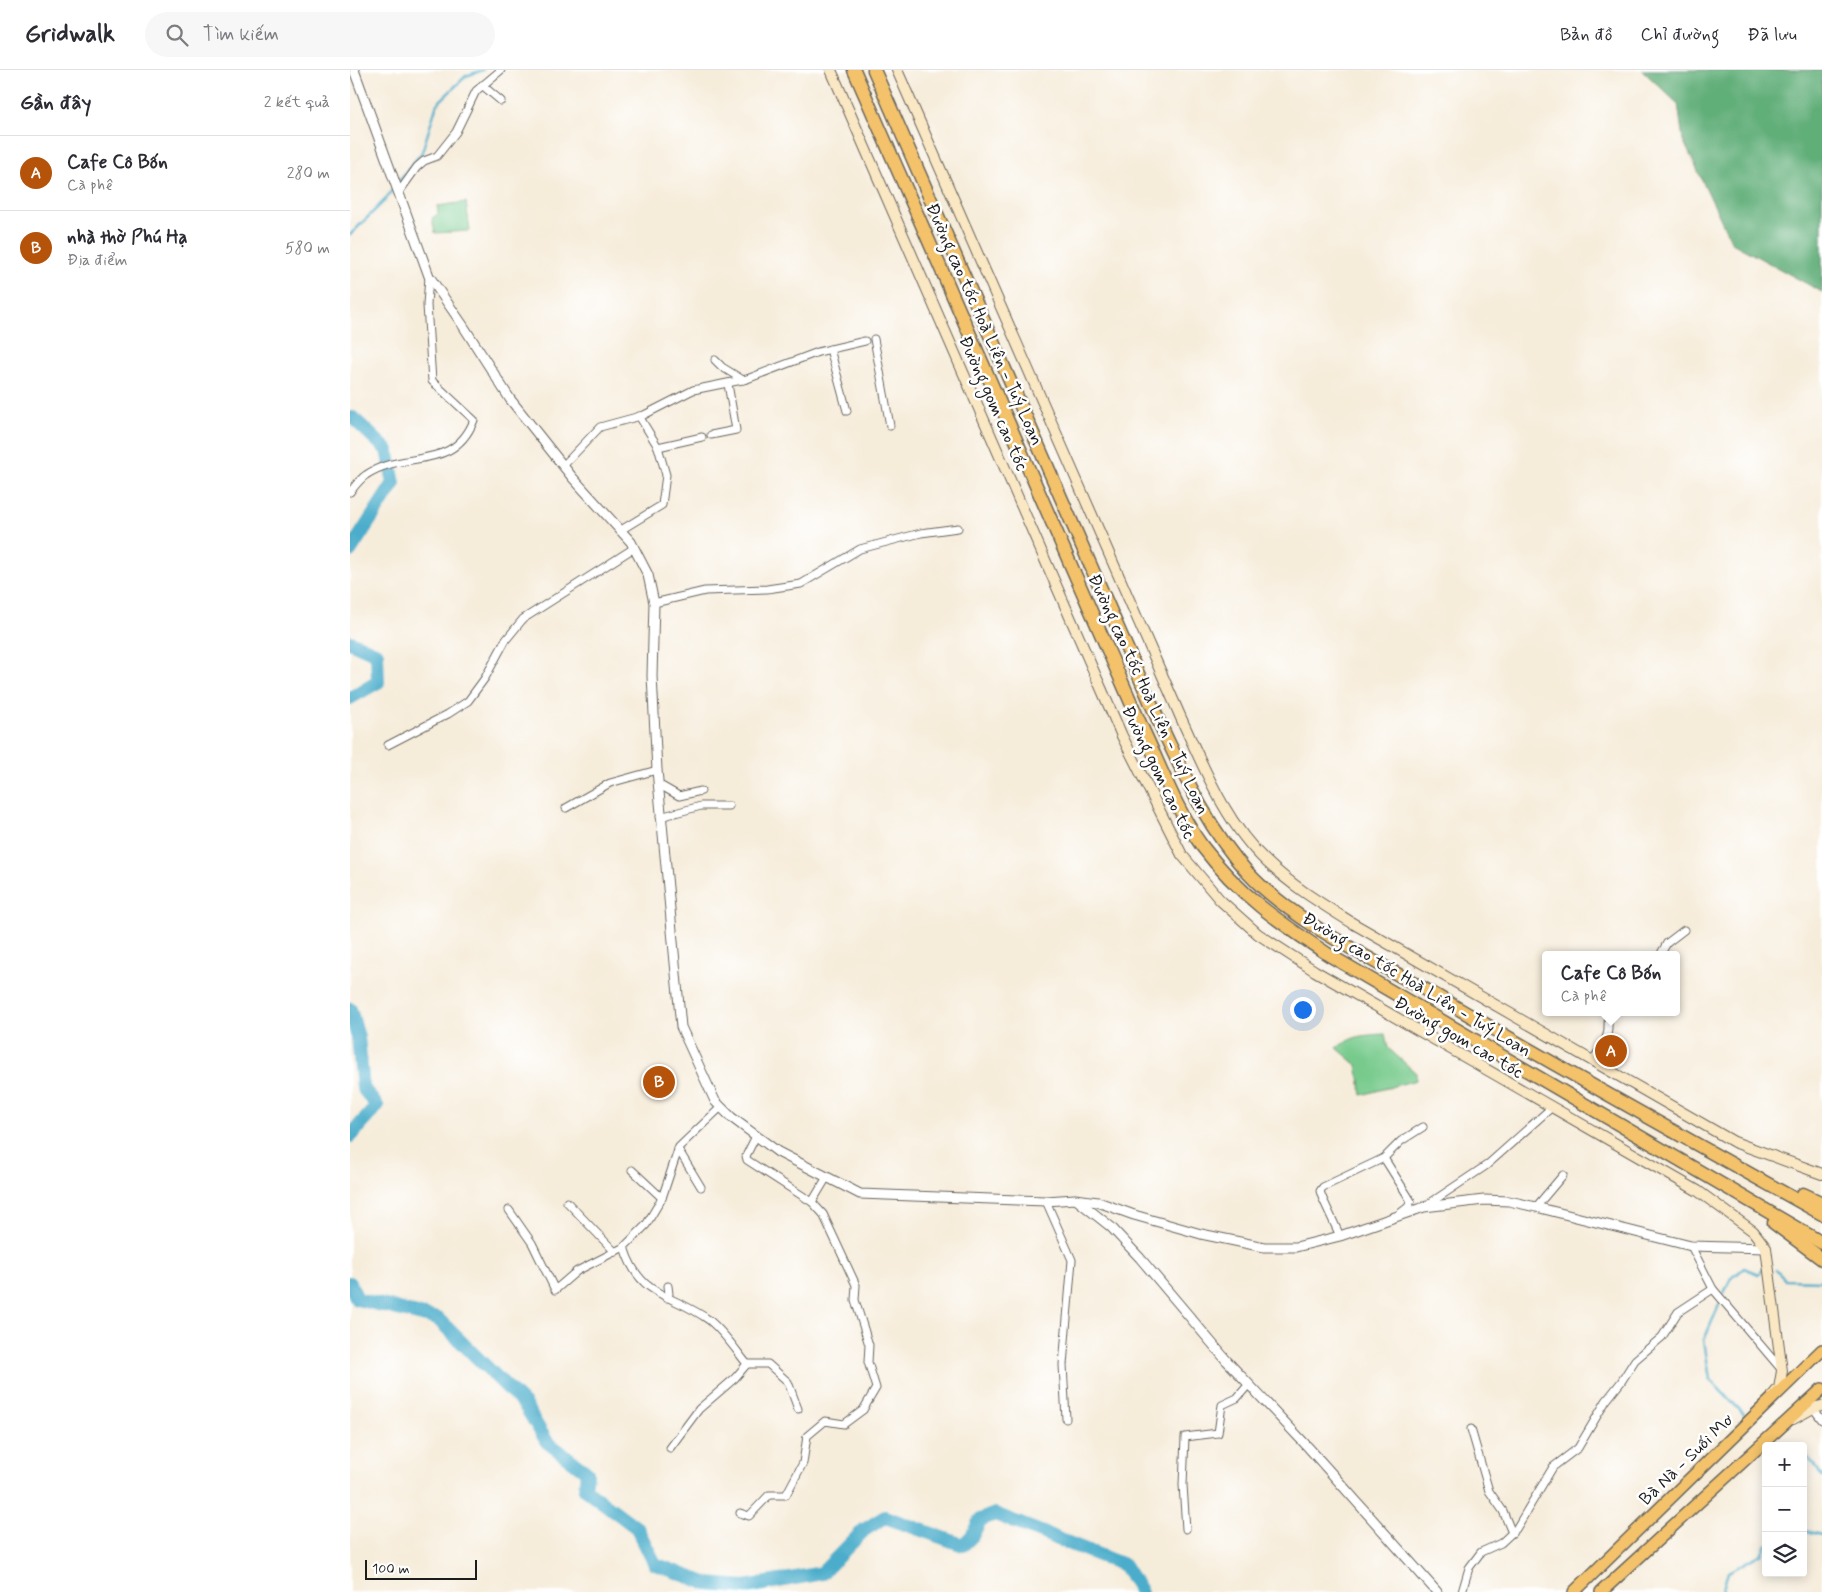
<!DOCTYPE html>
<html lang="vi">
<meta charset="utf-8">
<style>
:root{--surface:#fff;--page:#f7f7f7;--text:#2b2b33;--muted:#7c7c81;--line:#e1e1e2;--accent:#b45309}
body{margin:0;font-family:Mynerve,sans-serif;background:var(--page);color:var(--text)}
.controls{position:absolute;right:15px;bottom:15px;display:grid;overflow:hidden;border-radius:5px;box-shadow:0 2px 12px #0003}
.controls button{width:45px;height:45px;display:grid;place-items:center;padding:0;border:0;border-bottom:1px solid var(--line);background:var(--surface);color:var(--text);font:25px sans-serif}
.scale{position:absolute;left:15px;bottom:12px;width:112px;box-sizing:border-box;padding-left:5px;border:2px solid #1c1c1c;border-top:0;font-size:14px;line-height:18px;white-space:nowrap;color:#1c1c1c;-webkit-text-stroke:4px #fff;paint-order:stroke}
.you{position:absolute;left:952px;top:939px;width:18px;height:18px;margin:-12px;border:4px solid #fff;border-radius:50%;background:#1a73e8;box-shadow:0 0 0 8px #1a73e833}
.badge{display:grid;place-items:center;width:32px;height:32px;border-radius:50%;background:var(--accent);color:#fff;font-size:16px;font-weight:700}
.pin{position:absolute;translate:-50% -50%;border:2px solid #fff;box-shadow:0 1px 5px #0006}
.popup{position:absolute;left:1192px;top:881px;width:138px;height:65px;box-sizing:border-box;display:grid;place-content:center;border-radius:5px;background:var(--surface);filter:drop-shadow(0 1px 4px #0005);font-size:16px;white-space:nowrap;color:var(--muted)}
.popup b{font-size:19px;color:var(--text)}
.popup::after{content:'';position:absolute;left:50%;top:100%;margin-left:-10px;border:10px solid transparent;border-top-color:var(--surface)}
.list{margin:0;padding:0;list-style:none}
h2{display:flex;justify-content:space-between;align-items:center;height:65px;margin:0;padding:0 20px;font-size:21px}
h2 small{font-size:16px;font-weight:400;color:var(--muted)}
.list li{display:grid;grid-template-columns:32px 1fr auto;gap:15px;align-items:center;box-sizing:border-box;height:75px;padding:0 20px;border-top:1px solid var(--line)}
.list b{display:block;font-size:19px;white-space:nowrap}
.list p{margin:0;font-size:16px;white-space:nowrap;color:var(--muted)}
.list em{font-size:16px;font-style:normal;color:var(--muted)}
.icon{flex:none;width:28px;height:28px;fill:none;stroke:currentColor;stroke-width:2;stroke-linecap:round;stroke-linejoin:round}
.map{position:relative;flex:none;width:1472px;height:1522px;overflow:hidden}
header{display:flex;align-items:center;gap:30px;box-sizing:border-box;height:70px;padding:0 25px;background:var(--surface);border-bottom:1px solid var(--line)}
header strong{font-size:24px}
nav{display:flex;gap:28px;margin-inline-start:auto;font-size:18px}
.search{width:350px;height:45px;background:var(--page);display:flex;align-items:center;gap:12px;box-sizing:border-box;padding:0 18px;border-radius:28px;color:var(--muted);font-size:19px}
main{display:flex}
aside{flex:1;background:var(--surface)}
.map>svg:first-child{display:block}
</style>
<header>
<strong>Gridwalk</strong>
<div class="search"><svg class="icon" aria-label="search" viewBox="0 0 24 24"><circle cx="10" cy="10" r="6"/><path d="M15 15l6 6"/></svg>Tìm kiếm</div>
<nav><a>Bản đồ</a><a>Chỉ đường</a><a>Đã lưu</a></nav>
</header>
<main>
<aside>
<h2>Gần đây<small>2 kết quả</small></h2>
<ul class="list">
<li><span class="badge">A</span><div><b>Cafe Cô Bốn</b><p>Cà phê</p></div><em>280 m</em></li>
<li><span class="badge">B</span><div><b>nhà thờ Phú Hạ</b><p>Địa điểm</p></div><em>580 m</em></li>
</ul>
</aside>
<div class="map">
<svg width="1472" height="1522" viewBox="0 0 1472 1522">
<rect width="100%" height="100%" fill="#fff"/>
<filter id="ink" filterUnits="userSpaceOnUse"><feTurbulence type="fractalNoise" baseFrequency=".02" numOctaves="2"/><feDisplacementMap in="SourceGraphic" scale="10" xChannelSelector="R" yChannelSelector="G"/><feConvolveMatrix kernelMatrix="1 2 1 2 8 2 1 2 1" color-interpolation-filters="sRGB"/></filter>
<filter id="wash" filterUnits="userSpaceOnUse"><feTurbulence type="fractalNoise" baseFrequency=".0096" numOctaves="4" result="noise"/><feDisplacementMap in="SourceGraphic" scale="20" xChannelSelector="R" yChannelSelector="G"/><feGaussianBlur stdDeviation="1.12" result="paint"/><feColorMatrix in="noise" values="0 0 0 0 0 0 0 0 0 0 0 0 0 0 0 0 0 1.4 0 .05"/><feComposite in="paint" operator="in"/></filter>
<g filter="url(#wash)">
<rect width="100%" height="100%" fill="#f6ecda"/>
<g fill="#77ca8c" stroke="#4a7354">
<polygon points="116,132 120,161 85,163 82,148 88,144 87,136"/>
<path d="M 1035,964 L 1038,978 L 1066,1003 L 1066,1010 L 1012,1025 L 1007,995 L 987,978 C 1002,965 1016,965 1035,964 Z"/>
</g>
<polygon fill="#61ae78" stroke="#3e654a" points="1292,0 1472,0 1472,222 1382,173 1333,70 1328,34"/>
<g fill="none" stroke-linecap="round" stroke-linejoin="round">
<g stroke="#4cadcb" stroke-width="2.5">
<polyline points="47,113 72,82 87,34 116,6 133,0"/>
<polyline points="0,165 35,130 44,117"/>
<polyline points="1426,1200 1435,1210 1472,1211"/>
<polyline points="1374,1223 1380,1210 1394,1198 1408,1204 1415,1198"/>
<polyline points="1369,1235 1354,1270 1360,1310 1394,1344"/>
<polyline points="1423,1374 1424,1376"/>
<polyline points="1453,1383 1465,1395 1472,1407"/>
<polyline points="1453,1460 1472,1465"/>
<polyline points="1372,1522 1378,1502 1411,1484 1416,1474"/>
</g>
<g stroke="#4cadcb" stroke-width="14">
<polyline points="0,348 3,348 37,380 44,413 0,481"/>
<polyline points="0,572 27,584 28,612 0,628"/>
<polyline points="0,939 8,967 13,1018 27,1036 0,1066"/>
<polyline points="0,1213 7,1229 88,1249 174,1334 197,1372 237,1402 235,1419 287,1458 305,1494 358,1514 396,1517 472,1503 514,1460 535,1447 613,1475 622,1466 630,1450 645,1444 774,1495 791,1522"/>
</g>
</g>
</g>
<g filter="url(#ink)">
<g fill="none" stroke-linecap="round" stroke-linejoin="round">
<g stroke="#68655e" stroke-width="9">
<g id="minor">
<polyline points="132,15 151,31"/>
<polyline points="49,122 67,97 74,91 87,86 106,62 126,21 151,0"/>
<polyline points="524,269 540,356"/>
<polyline points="480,279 497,341"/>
<polyline points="365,290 372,297 393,310"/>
<polyline points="289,346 308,377 352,367"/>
<polyline points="361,365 386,360 378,314"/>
<polyline points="213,396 250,357 294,345 343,320 397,309 468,282 515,271"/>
<path d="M 0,422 C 5,416 10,409 16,405 C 53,379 103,403 124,350 L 82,311 L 77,235 L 79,206"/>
<polyline points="271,460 312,435 316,405 308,377"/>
<polyline points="304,533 355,521 417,519 451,514 510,479 571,463 608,458"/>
<polyline points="38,675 98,644 118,631 135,608 155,571 173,549 284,478"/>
<polyline points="308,714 329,726 351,721"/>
<polyline points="216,738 260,713 307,700"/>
<polyline points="310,747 351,736 379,736"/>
<polyline points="1310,885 1317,873 1334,860"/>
<path d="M 1242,991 C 1248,982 1258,970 1258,958 C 1258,952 1258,949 1259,942"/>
<polyline points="406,1066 396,1086 397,1090 462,1132"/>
<polyline points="328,1079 351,1117"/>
<polyline points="1034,1088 1061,1131 1058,1137 1049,1144"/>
<polyline points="282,1100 312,1128"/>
<polyline points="696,1131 722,1190 713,1295 716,1349"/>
<polyline points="217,1132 265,1182"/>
<polyline points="1074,1137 1137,1095 1201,1038"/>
<polyline points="1186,1137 1213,1105"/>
<polyline points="159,1140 182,1173 205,1220 227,1201 274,1177 296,1155 312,1128 329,1077 371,1037"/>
<polyline points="990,1166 972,1127 970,1121 973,1117 1034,1088 1051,1071 1073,1057"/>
<path d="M 274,1177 C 290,1229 322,1223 359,1250 C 374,1262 385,1279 397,1294 L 385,1308 L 349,1339 L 320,1378"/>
<polyline points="1363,1219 1431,1299"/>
<polyline points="316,1228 319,1224 318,1216"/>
<polyline points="397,1294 418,1294 438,1312 448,1339"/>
<polyline points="1463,1338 1472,1350"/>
<polyline points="1121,1359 1139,1421 1153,1441 1162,1463"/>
<polyline points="390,1443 399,1446 419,1425 436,1425 453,1393 457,1366 475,1351 494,1354 513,1340 526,1318 518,1292 519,1275 505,1230 506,1215 473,1144 462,1132 477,1107"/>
<polyline points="836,1459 833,1415 835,1367 868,1363 872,1335 887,1328 899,1314"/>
<polyline points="1112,1522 1119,1498 1131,1482 1151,1473 1166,1459 1203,1397 1228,1378 1256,1331 1271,1312 1285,1290 1312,1267 1328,1242 1363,1219 1341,1176"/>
</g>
</g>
<g stroke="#68655e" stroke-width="11">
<g id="tertiary">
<polyline points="4,0 79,206 112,254 160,329 222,407 281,472 298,505 304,533 302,606 307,700 331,957 365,1031 381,1047 428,1082 510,1124 696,1131 725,1129 748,1132 784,1145 851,1164 914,1177 946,1177 990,1166 1074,1137 1134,1130 1159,1131 1186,1137 1341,1176 1416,1178"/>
<polyline points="727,1130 761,1157 790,1188 877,1291 958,1377 1087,1522"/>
</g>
</g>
<g stroke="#68655e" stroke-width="12">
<g id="secondary">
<polyline points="481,0 772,666 832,785 870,830 908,864 965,901 1348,1121 1403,1161 1416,1178 1432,1301 1429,1318 1423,1325"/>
<path d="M 547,0 L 831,648 C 854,698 876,754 917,792 C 943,817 974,835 1004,854 L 1384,1072 L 1472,1104"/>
<polyline points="1443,1349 1463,1338 1472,1336"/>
</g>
</g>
<g stroke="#68655e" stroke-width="14">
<g id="primary">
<polyline points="1224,1522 1472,1280"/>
<polyline points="1251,1522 1472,1319"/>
</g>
</g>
<g stroke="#68655e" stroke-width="15">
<g id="motorway">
<path d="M 504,0 L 793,660 C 811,698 827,742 852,776 C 889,825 929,852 979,885 L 1472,1173"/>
<path d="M 524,0 L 810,654 C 835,707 858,759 898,803 C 942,851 1027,892 1085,925 C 1213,1000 1342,1072 1472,1144"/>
<polyline points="1453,1124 1472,1133"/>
<polyline points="1424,1153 1472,1189"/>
</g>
</g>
<use href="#minor" stroke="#fff" stroke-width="7"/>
<use href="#tertiary" stroke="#fff" stroke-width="9"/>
<use href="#secondary" stroke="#fae7c3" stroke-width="10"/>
<use href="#primary" stroke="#f3c26a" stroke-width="11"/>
<use href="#motorway" stroke="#f3c26a" stroke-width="12"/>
</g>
</g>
<g text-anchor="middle" stroke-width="5" stroke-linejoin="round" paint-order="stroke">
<g font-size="18" fill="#1c1c1c" stroke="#fff">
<text transform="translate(635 254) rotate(66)" y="6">Đường cao tốc Hoà Liên - Tuý Loan</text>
<text transform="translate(644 333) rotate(66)" y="6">Đường gom cao tốc</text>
<text transform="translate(799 624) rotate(65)" y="6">Đường cao tốc Hoà Liên - Tuý Loan</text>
<text transform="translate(809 702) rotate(64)" y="6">Đường gom cao tốc</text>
<text transform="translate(1067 914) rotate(31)" y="6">Đường cao tốc Hoà Liên - Tuý Loan</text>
<text transform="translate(1109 967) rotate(30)" y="6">Đường gom cao tốc</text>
<text transform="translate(1336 1389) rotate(-44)" y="6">Bà Nà - Suối Mơ</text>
</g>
</g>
</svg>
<div class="controls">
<button>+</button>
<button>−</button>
<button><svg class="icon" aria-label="layers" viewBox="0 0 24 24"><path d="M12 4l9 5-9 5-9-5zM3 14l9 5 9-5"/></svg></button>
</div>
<div class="scale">100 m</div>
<div class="you"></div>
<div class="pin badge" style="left:1261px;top:981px">A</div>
<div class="popup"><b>Cafe Cô Bốn</b>Cà phê</div>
<div class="pin badge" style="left:309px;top:1012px">B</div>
</div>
</main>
